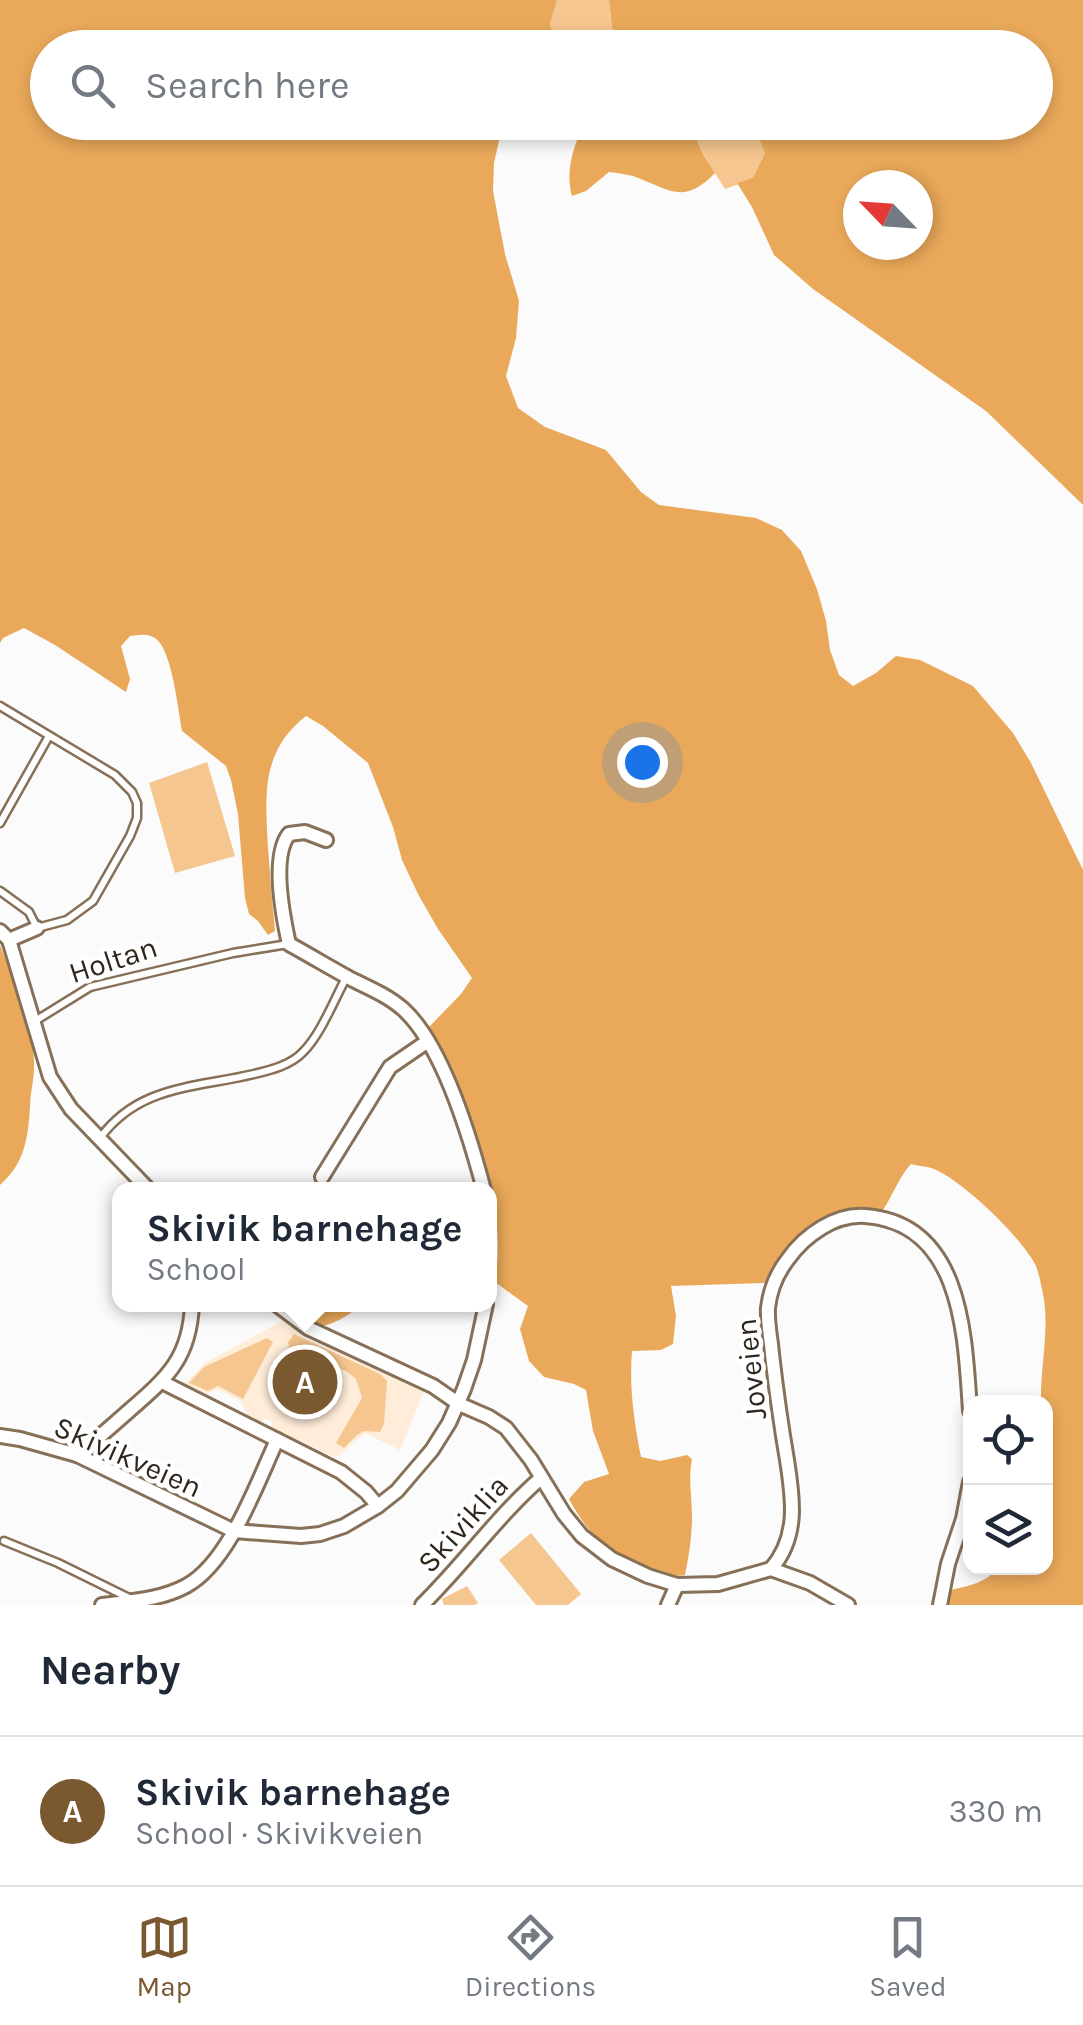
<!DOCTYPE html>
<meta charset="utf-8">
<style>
:root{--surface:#fff;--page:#f6f6f7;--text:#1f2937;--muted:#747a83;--line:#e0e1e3;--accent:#7a5830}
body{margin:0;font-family:Karla,sans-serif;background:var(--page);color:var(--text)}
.controls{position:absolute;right:30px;bottom:30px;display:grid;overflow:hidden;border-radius:20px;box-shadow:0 5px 15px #0003}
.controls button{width:90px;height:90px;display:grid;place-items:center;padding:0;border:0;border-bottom:2px solid var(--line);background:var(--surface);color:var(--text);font:50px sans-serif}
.compass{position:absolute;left:843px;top:170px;width:90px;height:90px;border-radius:50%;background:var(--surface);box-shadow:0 5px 15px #0003;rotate:295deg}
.you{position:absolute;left:642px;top:762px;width:35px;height:35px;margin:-25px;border:8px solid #fff;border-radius:50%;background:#1a73e8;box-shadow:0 0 0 15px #1a73e833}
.badge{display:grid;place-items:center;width:65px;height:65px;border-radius:50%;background:var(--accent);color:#fff;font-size:32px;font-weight:700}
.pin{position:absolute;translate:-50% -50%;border:5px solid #fff;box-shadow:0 2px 10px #0006}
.popup{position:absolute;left:112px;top:1182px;width:385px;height:130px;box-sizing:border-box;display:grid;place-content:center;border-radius:20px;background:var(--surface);filter:drop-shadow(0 2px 8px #0005);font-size:32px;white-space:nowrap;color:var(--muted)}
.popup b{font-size:38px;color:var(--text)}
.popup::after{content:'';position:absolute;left:50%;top:100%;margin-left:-20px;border:20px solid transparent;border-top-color:var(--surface)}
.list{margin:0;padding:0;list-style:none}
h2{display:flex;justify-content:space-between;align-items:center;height:130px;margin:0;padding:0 40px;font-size:42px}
h2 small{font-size:32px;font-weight:400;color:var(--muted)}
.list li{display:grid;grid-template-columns:65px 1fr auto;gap:30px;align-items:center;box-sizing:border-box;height:150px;padding:0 40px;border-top:2px solid var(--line)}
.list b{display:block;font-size:38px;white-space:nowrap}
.list p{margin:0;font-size:32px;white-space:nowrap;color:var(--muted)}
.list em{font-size:32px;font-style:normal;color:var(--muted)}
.icon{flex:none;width:55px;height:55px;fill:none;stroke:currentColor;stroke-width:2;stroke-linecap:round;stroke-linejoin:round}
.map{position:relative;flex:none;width:1083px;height:1605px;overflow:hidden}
.search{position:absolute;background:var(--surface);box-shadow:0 5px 15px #0003;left:30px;right:30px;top:30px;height:110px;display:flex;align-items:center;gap:25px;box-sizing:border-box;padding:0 35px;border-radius:55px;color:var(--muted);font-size:38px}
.sheet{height:280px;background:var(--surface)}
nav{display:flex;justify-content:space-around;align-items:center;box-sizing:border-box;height:140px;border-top:2px solid var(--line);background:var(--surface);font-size:28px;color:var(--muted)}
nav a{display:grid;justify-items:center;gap:5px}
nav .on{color:var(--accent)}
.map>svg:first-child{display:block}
</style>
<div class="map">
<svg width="1083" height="1605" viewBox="0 0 1083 1605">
<rect width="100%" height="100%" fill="#fbfbfb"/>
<polygon fill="#ffedd9" points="284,1320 306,1338 424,1391 400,1450 365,1433 336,1458 274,1429 271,1425 272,1422 265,1418 261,1423 248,1416 241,1401 217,1389 208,1394 185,1384 205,1363"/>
<g fill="#f5c68f">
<polygon points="557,0 609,0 612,28 633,47 557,47 550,24"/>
<polygon points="689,123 752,123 765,153 753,179 725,189 704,156"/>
<polygon points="207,762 235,856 175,873 149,783"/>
<polygon points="294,1334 380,1374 387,1381 384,1424 380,1432 364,1431 357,1435 344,1448 336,1443 362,1398 356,1379 346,1371 289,1348 288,1342"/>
<polygon points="267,1338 273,1342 243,1399 218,1386 208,1391 189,1383 204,1367"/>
<polygon points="531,1533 581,1594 568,1605 536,1605 499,1560"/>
<polygon points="467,1586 478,1603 474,1605 444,1605 442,1599"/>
</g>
<g fill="#eaa95a" fill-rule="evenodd">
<path d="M 0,0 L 557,0 L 550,24 L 557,47 L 48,48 L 48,122 L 503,123 L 494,163 L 493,191 L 505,254 L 519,301 L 516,338 L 506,376 L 518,408 L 545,427 L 606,450 L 641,492 L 659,505 L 756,518 L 782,530 L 801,551 L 817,589 L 826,621 L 830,650 L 839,675 L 853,686 L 876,673 L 896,656 L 920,660 L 973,686 L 1013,733 L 1031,763 L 1083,870 L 1083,1605 L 946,1605 L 951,1590 C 967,1586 987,1583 997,1568 L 1046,1568 L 1046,1402 L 1041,1402 C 1040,1366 1050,1330 1043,1294 C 1041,1285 1039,1272 1035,1264 C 1020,1236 963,1181 934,1169 C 927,1166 918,1166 911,1164 C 899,1177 893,1195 883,1210 C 822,1205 793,1232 765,1283 L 671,1286 L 676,1316 L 673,1344 L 661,1350 L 632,1351 C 629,1387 634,1422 641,1457 L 660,1461 L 687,1455 L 692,1459 C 688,1479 692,1497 692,1517 C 692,1537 689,1555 685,1575 C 661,1580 615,1555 597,1538 C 586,1528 576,1512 569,1499 L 584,1482 L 609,1474 L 593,1431 L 586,1390 L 574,1384 L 544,1377 L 529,1361 L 520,1329 L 528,1306 L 495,1282 C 509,1192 467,1106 429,1027 L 461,994 L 472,978 L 438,929 L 418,894 L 402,860 L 393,827 L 368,763 L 323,726 L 306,716 C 261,751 265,795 268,847 C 270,871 271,895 274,919 L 275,931 L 268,935 L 258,921 L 249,914 L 245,898 L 238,814 L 231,780 L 226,766 L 182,731 C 178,710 172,649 155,638 C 147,633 139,635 130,636 L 121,646 L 130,679 L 126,692 L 55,645 L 24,628 L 3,638 L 0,643 Z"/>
<path d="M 609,0 L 1083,0 L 1083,505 L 986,411 L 813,289 L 774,255 L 752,207 L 737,183 L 753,178 L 765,153 L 752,123 L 1036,122 L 1036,48 L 633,47 L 612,28 ZM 858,185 L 918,185 L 918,245 L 858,245 Z"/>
<path d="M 584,123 L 689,123 L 704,156 L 715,173 C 683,206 669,189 633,176 C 626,174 617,173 609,172 L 586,191 L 572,196 C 565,170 574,146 584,123 Z"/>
<path d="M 0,945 C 14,980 35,1029 34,1067 C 34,1080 30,1094 30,1107 C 28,1138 25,1163 0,1185 Z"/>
<path d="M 282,1305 L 361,1305 C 349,1315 325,1332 309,1324 C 300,1320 291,1311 282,1305 Z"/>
</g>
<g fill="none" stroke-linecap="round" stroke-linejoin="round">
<g stroke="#867058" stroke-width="11">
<g id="lane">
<polyline points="0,706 115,775 132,792 137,803 137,818 130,836 93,901 67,920 37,928 29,912 0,891"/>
<polyline points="0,823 49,736"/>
<polyline points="35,1021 90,987 233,953 288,944"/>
<path d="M 100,1138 C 139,1085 195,1088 254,1074 C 271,1070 291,1065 303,1052 C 321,1034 334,1000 346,978"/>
<polyline points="4,1541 58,1563 129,1598"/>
</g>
</g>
<g stroke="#867058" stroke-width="18">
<g id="street">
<path d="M 326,840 L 305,832 L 289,834 C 271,857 283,917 289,944 C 309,955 329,967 349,978 C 367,987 387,995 403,1009 C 443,1045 470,1137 484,1190"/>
<polyline points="0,931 9,940 50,1077 71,1109 149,1190"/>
<polyline points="9,940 37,928"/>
<polyline points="322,1177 390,1067 428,1041"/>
<polyline points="276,1304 308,1328 433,1386 459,1404 489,1417 506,1428 531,1460 564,1514 582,1536 612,1559 648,1576 677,1585 718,1584 771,1569 810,1583 848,1605"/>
<polyline points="162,1382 341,1472 366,1492 378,1506"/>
<polyline points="0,1436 20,1439 77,1455 234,1531 301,1536 320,1534 344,1526 378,1506 397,1491 432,1450 449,1423 464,1389 474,1360 486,1304"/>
<path d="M 77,1455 C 95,1441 113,1425 131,1409 C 168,1377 190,1357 192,1304"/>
<path d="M 771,1569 C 799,1537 793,1498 787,1460 C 781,1425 776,1389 772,1354 C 771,1339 767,1323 768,1308 C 770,1290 777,1273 788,1259 C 805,1235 835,1214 865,1216 C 963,1223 965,1337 970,1411"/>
<path d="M 102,1605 C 130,1601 160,1600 186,1586 C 229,1563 257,1483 277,1440"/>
<path d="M 422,1605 C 463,1565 499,1514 541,1478"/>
<polyline points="668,1605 677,1585"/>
<polyline points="940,1605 948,1564 963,1519 970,1482"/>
</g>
</g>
<use href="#lane" stroke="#fff" stroke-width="6"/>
<use href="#street" stroke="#fff" stroke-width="12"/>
</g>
<g text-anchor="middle" stroke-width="9" stroke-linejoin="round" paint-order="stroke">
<g font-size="30" fill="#2f261c" stroke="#fff">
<text transform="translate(113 960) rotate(-18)" y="10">Holtan</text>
<text transform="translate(751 1369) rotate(-96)" y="10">Joveien</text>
<text transform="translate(128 1457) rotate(24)" y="10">Skivikveien</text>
<text transform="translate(463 1524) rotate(-48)" y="10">Skiviklia</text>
</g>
</g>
</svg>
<div class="controls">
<button><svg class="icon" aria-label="locate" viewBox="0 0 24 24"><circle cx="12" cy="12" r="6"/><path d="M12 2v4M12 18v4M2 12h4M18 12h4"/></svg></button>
<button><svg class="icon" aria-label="layers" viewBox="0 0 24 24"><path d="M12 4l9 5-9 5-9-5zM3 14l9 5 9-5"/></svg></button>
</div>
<svg class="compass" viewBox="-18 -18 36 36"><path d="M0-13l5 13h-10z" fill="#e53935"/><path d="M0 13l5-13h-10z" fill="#747a83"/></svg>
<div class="you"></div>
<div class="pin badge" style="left:305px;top:1382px">A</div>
<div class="popup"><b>Skivik barnehage</b>School</div>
<div class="search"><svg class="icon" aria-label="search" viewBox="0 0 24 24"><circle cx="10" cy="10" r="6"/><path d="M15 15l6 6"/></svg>Search here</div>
</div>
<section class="sheet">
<h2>Nearby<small></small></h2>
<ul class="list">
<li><span class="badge">A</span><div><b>Skivik barnehage</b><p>School · Skivikveien</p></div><em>330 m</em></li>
</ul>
</section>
<nav>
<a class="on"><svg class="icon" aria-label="map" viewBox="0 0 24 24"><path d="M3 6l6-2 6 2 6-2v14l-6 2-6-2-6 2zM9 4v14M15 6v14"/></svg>Map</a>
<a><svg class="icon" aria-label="directions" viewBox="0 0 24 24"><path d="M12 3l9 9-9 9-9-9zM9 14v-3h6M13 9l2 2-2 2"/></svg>Directions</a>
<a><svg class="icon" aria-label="saved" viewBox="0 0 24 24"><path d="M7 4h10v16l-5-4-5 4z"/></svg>Saved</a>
</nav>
